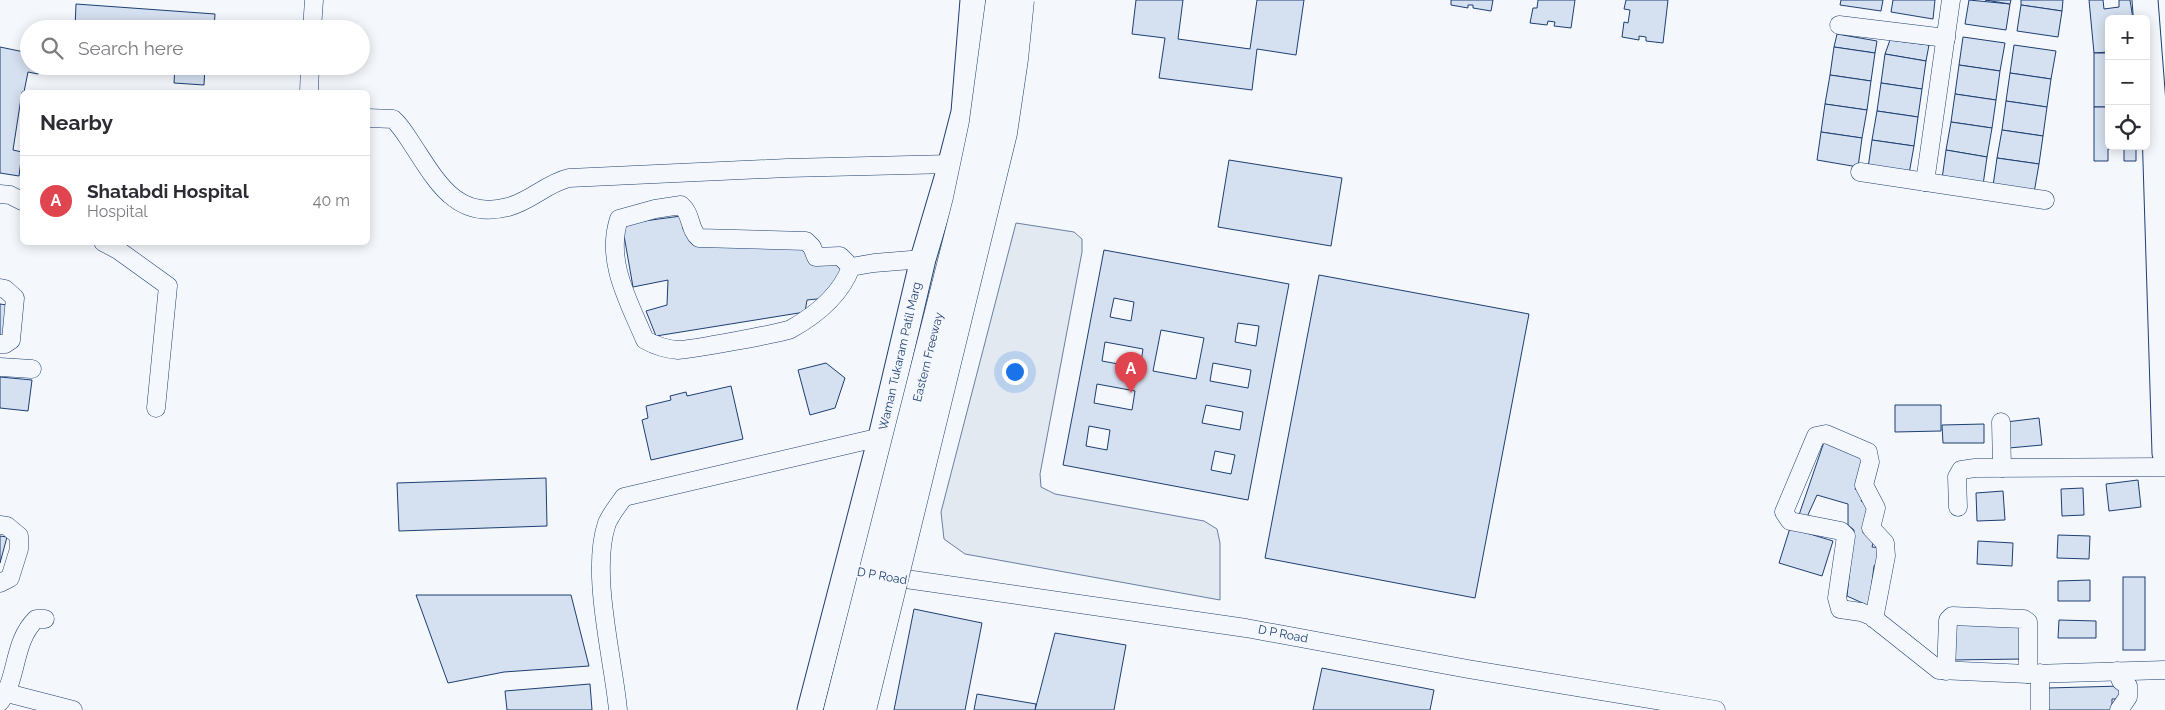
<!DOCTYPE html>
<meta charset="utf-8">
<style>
:root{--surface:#fff;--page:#f2f2f3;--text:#2b2b33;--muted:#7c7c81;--line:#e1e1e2;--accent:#2563eb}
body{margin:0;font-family:Raleway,sans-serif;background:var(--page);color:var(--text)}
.controls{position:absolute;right:15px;top:15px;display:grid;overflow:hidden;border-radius:8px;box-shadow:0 2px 12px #0003}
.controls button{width:45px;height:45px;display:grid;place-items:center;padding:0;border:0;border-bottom:1px solid var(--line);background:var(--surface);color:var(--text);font:25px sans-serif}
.you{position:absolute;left:1014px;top:371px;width:18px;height:18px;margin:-12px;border:4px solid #fff;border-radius:50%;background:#1a73e8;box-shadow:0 0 0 8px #1a73e833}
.badge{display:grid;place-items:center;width:32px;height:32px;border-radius:50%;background:var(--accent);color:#fff;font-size:16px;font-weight:700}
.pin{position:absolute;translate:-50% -41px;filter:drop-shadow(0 1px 2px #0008)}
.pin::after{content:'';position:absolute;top:26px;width:18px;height:15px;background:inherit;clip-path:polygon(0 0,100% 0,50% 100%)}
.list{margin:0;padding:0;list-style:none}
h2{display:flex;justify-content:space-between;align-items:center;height:65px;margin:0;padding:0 20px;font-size:21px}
h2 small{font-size:16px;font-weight:400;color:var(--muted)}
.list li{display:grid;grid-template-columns:32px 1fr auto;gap:15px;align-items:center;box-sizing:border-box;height:90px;padding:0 20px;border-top:1px solid var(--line)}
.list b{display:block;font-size:19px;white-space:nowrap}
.list p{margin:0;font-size:16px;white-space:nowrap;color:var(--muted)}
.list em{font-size:16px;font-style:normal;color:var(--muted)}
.icon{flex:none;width:28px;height:28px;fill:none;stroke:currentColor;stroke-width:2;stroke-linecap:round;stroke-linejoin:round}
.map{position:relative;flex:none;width:2165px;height:710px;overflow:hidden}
.search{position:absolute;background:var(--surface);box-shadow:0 2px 12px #0003;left:20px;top:20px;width:350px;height:55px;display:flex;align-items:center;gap:12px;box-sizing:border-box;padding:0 18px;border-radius:28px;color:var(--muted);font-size:19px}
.panel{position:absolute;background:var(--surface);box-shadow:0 2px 12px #0003;left:20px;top:90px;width:350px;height:155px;border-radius:8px}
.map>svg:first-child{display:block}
</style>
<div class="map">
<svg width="2165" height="710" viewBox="0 0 2165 710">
<rect width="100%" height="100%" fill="#f4f7fb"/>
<polygon fill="#e3e9f0" stroke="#687fa3" points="1016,223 1074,232 1082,239 1082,252 1040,474 1041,487 1055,494 1204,521 1217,529 1220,543 1220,600 965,554 944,539 941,512"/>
<g fill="#d5e0f0" stroke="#1d3f73" fill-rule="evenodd">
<polygon points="1136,0 1183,0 1178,39 1250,49 1257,0 1304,0 1296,55 1257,49 1252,90 1159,78 1165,38 1132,34"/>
<polygon points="1451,0 1493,0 1491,11 1473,8 1473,5 1468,5 1468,8 1451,5"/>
<polygon points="1538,0 1575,0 1571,28 1554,26 1555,22 1548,21 1547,25 1530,23 1533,8 1537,8"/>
<polygon points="1626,0 1668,0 1663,43 1646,41 1646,37 1639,36 1639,40 1622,37 1624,22 1628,23 1630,10 1624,9"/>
<polygon points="1841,0 1883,0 1881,11 1840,5"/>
<polygon points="1893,0 1935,0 1933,19 1891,12"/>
<polygon points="1969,0 2010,4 2006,30 1965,24"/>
<polygon points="1985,0 2011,0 2010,4"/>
<polygon points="2021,0 2063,0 2062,11 2021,5"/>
<polygon points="2089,0 2103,0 2104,9 2119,7 2119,0 2130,0 2133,19 2109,19 2108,52 2094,53"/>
<polygon points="76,4 215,14 214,29 75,29"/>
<polygon points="2021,5 2062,11 2058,37 2017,31"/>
<polygon points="1837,34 1877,41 1875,53 1834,47"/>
<polygon points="1963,37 2005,43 2000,71 1959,65"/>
<polygon points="1890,40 1929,45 1926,61 1885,54"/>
<polygon points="2014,45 2056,51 2051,79 2010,73"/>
<polygon points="0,47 29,53 29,66 40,66 38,74 28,72 24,92 22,92 13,150 22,152 19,176 0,173"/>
<polygon points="1834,47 1875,53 1871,81 1830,75"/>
<rect x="2094" y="53" width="14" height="54"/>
<polygon points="1885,54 1926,61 1922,89 1881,83"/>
<polygon points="1959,65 2000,71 1996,100 1955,94"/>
<polygon points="175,66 205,66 204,85 174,83"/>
<polygon points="2010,73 2051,79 2047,107 2006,101"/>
<polygon points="1830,75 1871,81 1867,110 1825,104"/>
<polygon points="1881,83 1922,89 1918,117 1877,111"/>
<polygon points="1955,94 1996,100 1992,128 1951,122"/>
<polygon points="2006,101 2047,107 2043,136 2002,130"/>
<polygon points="1825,104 1867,110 1862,138 1821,132"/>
<polygon points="2094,107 2108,107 2109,146 2136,146 2136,161 2124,161 2124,149 2108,149 2108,161 2094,161"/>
<polygon points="1877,111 1918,117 1914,146 1872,140"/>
<polygon points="1951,122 1992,128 1987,157 1946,150"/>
<polygon points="2002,130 2043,136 2039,164 1997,158"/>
<polygon points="1821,132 1862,138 1858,167 1817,160"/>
<polygon points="1872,140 1914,146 1909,174 1868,168"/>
<polygon points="1946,150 1987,157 1983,185 1942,179"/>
<polygon points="1997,158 2039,164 2034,193 1993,186"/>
<polygon points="1229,160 1342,178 1331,246 1218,227"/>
<polygon points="681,216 683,229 692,244 805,246 810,263 842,263 844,281 827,298 807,300 805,312 656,336 646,311 667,305 668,280 633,287 622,224"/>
<path d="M 1104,250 L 1289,284 L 1248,500 L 1063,465 ZM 1114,298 L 1134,302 L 1131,321 L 1110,317 ZM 1238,323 L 1259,326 L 1256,346 L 1235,342 ZM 1161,330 L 1204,338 L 1196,379 L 1153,371 ZM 1105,342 L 1143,349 L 1140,368 L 1102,361 ZM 1213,363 L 1251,370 L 1248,388 L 1210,381 ZM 1097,384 L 1135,391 L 1132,410 L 1094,403 ZM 1206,405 L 1243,412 L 1240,430 L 1202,423 ZM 1089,426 L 1110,430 L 1107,450 L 1086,446 ZM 1215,451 L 1235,455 L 1231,474 L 1211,470 Z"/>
<polygon points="1319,275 1529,314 1475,598 1265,558"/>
<polygon points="0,304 7,305 3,340 0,339"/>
<polygon points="826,363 845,378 835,408 810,415 798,370"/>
<polygon points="0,377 32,380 28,411 0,408"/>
<polygon points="731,386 743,439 651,460 642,420 648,418 646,406 671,400 670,396 686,392 687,396"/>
<polygon points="1895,405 1941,405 1941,431 1895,432"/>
<polygon points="2039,418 2042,445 2009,448 2006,422"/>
<polygon points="1984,424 1984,443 1943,443 1942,425"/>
<polygon points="1824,442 1864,457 1865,465 1855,489 1864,494 1861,501 1871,506 1875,536 1872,547 1883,548 1881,558 1874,566 1869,606 1847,596 1854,530 1848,525 1848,504 1817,495 1807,517 1799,515"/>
<polygon points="546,478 547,526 399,531 397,483"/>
<polygon points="2138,480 2141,507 2109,511 2106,484"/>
<polygon points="2083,488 2084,515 2062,516 2061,489"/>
<polygon points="2003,491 2005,520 1977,521 1976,493"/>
<polygon points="1790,528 1833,541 1822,576 1779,563"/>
<polygon points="2058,535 2090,536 2089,559 2057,558"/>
<polygon points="0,536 7,537 0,563"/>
<polygon points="1978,541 2013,543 2012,566 1977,564"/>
<rect x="2123" y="577" width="22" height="73"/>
<polygon points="2090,580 2090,601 2058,601 2058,581"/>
<polygon points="416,595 571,595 589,666 504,672 448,683"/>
<polygon points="914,609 982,623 965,710 894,710"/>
<polygon points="2059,620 2096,621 2096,638 2058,638"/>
<polygon points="2023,622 2023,659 1952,660 1952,624"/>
<polygon points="1055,633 1126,645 1114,710 1035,710"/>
<polygon points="1322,668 1434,690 1430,710 1313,710"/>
<polygon points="590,684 592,710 507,710 505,691"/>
<polygon points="2122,686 2122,699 2112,699 2112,710 2048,710 2048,688"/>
<polygon points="977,694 1036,704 1035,710 974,710"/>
</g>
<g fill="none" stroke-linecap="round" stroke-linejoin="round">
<g stroke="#1d3f73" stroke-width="19">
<g id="minor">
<polyline points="1839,25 1946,38"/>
<polyline points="312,29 314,0"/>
<polyline points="309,92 310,66"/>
<path d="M 368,118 L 393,119 C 401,126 406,135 412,144 C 436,180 456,221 508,207 C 531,201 547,183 569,178 L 787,168 L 951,164"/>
<polyline points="1860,172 2045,200"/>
<polyline points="1925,182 1951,0"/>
<polyline points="0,194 10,195 22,201"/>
<polyline points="103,242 118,250 168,286 156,408"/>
<path d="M 851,267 L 840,256 L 816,257 L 812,247 L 806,241 L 699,238 C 689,230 692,214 681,205 L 655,209 L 619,219 C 605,261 629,302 645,340 C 656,346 665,349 678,350 C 689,350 782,333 791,329 C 816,315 841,294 851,267 L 874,263 L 923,259"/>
<polyline points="0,288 5,289 15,298 11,340 5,344 0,344"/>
<polyline points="0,367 32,369"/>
<polyline points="2001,422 2002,468"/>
<polyline points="1958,507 1957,477 1961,470 1975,468 2165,467"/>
<polyline points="0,525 7,526 19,536 19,549 10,578 0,583"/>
<polyline points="885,576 1246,628 1468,669 1716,710"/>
<polyline points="1874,619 1886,556 1885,543 1871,528 1876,508 1864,485 1870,462 1868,452 1826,434 1816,436 1784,512 1790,521 1841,531 1846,536 1837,598 1840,609 1861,612 1871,616 1939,670 2028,674 2165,670"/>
<polyline points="1946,671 1948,620 1952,616 2024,619 2028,622 2028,674"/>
<polyline points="2117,671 2121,681 2128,686 2128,697 2119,710"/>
<polyline points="2040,673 2040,710"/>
<polyline points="7,693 73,710"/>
<path d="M 0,702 C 19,676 12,643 36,619 L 45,619"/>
<path d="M 618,710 C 613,657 590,572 607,523 C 611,514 618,505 624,497 L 881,437"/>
</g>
</g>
<g stroke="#1d3f73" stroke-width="27">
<g id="secondary">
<polyline points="2145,0 2155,129 2165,453"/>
<polyline points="810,710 881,437 923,259 947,178 964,112 973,0"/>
</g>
</g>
<use href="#minor" stroke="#f4f7fb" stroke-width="18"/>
<use href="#secondary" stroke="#f4f7fb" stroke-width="25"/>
<g stroke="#1d3f73" stroke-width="29" stroke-linecap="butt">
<g id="motorway-bridge">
<polyline points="838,710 967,202 983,126 1000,0"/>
<polyline points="862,710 1003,133 1014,59 1020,0"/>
</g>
</g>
<use href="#motorway-bridge" stroke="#f4f7fb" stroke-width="28"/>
</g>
<g text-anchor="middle" stroke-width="4" stroke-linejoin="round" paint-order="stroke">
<g font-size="12" fill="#1d3f73" stroke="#f4f7fb">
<text transform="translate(900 356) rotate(-77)" y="4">Waman Tukaram Patil Marg</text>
<text transform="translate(928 357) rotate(-76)" y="4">Eastern Freeway</text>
<text transform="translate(882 576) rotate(10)" y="4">D P Road</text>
<text transform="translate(1283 634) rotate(11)" y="4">D P Road</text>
</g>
</g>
</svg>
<div class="controls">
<button>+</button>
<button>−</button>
<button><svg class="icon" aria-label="locate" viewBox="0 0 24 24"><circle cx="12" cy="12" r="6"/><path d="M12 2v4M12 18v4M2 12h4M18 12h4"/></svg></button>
</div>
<div class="you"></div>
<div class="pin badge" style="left:1131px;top:393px;background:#e0444e">A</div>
<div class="search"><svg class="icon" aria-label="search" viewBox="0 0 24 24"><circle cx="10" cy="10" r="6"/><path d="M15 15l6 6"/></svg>Search here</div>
<section class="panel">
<h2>Nearby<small></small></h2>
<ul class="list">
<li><span class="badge" style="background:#e0444e">A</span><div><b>Shatabdi Hospital</b><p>Hospital</p></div><em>40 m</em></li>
</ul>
</section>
</div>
